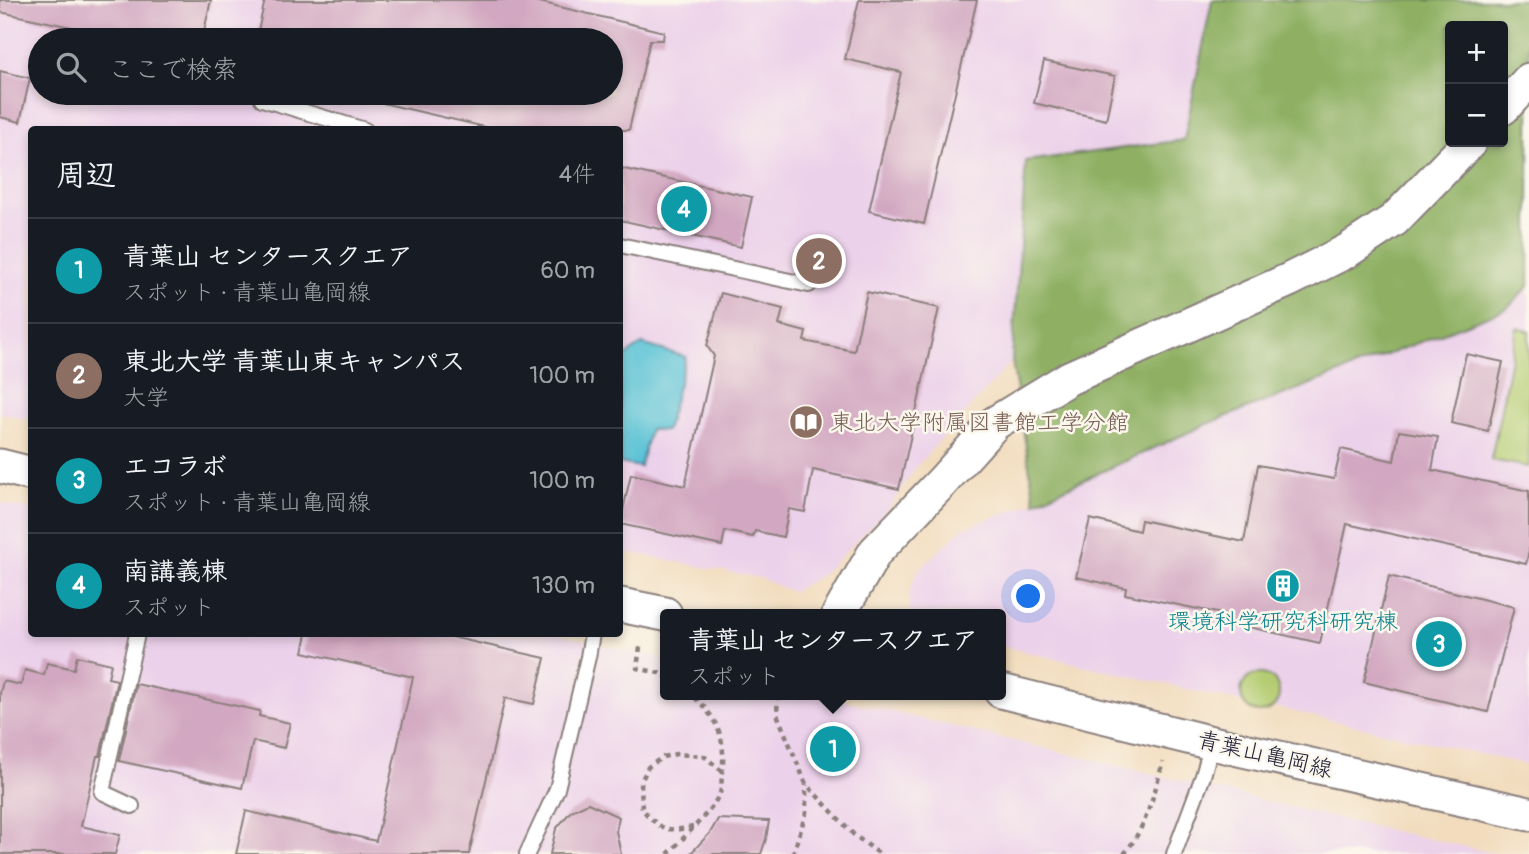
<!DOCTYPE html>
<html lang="ja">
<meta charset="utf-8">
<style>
:root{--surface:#171b24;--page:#20242c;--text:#f1f3f6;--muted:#9ea1a6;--line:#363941;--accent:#ea580c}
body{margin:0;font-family:Pangolin,"Klee One",sans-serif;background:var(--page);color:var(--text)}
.controls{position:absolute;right:21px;top:21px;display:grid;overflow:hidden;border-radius:7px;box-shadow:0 4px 10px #0003}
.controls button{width:63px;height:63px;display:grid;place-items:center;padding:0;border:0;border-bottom:2px solid var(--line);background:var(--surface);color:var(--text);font:35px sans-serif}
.you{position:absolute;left:1029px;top:597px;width:24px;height:24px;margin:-18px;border:5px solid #fff;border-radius:50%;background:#1a73e8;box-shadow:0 0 0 10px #1a73e833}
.badge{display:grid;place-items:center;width:46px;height:46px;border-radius:50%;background:var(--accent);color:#fff;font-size:23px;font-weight:700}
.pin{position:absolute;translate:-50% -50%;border:4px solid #fff;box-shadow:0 2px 7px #0006}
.popup{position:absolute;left:660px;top:609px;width:346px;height:91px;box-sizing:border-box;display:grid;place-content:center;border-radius:7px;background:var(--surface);filter:drop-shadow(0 2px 5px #0005);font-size:23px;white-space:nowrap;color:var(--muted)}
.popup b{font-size:26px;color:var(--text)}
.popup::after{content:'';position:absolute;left:50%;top:100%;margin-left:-14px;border:14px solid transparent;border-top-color:var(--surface)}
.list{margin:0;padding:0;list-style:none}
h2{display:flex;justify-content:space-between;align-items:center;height:91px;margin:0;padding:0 28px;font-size:30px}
h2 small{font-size:23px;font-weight:400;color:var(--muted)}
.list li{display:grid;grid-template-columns:46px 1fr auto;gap:21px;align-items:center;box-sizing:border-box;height:105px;padding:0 28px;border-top:2px solid var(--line)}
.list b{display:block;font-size:26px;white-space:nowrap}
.list p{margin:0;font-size:23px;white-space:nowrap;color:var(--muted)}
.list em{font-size:23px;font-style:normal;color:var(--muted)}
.icon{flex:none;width:38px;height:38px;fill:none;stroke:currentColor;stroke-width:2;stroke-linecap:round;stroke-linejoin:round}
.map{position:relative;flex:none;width:1529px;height:854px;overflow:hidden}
.search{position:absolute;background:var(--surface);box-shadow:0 4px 10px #0003;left:28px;top:28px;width:595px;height:77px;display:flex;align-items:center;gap:18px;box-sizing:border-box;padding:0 24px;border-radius:38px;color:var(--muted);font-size:26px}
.panel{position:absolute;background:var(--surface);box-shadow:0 4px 10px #0003;left:28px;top:126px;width:595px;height:511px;border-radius:7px}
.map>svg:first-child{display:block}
</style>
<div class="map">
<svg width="1529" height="854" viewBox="0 0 1529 854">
<rect width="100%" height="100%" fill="#fbf7ec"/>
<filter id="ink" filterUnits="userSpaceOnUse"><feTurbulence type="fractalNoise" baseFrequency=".0143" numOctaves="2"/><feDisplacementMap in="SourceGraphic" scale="14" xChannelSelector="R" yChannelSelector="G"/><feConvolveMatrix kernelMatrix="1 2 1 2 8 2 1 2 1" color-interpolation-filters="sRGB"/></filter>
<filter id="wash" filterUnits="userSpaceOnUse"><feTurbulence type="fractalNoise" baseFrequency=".00686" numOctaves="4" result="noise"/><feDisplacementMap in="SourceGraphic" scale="28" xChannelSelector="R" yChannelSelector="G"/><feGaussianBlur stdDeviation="1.57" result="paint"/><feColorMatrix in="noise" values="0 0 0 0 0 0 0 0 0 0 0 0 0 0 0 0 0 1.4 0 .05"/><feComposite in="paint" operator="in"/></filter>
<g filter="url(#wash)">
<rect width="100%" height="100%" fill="#f2dcbd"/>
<g fill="#ecd1ea" fill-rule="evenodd">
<path d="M 0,0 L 1212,0 L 1184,140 L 1026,161 L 1012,361 L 916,467 L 889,508 L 823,574 L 792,592 L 760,578 L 620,551 L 620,130 L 32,130 L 31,420 L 0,413 ZM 40,40 L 611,40 L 611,93 L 40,93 Z"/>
<polygon points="1529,286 1529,765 1273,707 1264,712 1257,712 1251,710 1242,702 1001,646 1001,614 910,614 909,595 916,573 962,529 1035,502 1207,424 1506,309"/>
<polygon points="0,503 31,510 32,634 555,634 665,659 665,695 821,695 1357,823 1497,854 0,854"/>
</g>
<g fill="#b4cc71" stroke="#6b7756" stroke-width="2">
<polygon points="1517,328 1529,331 1529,467 1491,460"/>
<circle cx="1260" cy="693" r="19"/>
</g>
<path fill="#8fb063" stroke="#58694f" stroke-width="2" fill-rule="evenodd" d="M 1212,0 L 1529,0 L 1529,286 L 1506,309 L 1207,424 L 1035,502 L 1012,361 L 1026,161 L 1184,140 ZM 1450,26 L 1503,26 L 1503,142 L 1450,142 Z"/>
<polygon fill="#5ac2d6" stroke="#3e7288" stroke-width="2" points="642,344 686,357 666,431 650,429 640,467 620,463 620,360"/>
<g id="blocks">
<g fill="#d2a7c1">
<polygon points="0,0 211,0 202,40 133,40 0,12"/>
<polygon points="265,0 531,0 664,32 663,40 650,40 629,130 498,130 378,102 379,93 611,93 611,40 256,40"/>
<polygon points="859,0 977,0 924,224 869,211 901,72 845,59"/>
<polygon points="1044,61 1115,76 1106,120 1034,103"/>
<polygon points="0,71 30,78 20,122 0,117"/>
<polygon points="620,168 752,197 741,247 620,220"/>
<polygon points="867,292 939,308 899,489 813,470 805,512 789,509 783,537 755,531 753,537 725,531 722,546 620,524 631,474 685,486 714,356 707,346 721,293 783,309 779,325 806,332 804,341 854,351"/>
<polygon points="1466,354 1503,362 1488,431 1451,423"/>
<polygon points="1399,431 1438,437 1432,470 1529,491 1529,551 1526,564 1347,524 1320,643 1226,622 1227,615 1125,594 1126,588 1076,577 1090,519 1139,531 1141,520 1244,542 1258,465 1334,479 1341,449 1394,461"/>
<polygon points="1389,576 1514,607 1488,712 1364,682"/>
<polygon points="307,634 438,634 545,658 534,704 505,698 469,854 236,854 246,811 376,841 413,677 303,652"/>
<polygon points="77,656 111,664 108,678 117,680 100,756 97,756 81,826 120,835 115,854 0,854 0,693 3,681 21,685 25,670 44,675 47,663 74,669"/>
<polygon points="136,684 260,711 259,716 290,723 284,748 253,741 242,788 119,761"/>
<polygon points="588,803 619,817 616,831 621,854 550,854 556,829 571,811"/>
<polygon points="718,819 769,821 766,839 761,854 690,854 710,833"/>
</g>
</g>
</g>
<g filter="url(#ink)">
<use href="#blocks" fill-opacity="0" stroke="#8a7f7c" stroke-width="2"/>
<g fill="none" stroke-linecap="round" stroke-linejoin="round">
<g stroke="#8a7f7c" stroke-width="18">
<g id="service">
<polyline points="262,99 365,130"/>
<polyline points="620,245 809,285"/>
<polyline points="132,806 102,792 137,634"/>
<polyline points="527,854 557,789 588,657 592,634"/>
<polyline points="1174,854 1203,776 1212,743"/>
</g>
</g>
<g stroke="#8a7f7c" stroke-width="37">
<g id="tertiary">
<polyline points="1503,108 1529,80"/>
<polyline points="0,466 32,474"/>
<polyline points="620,605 665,614"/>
<polyline points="839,614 875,552 942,482 995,423 1069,378 1289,280 1347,251 1394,220 1470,142"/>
<polyline points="1001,691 1212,743 1529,814"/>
</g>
</g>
<g stroke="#8a7f7c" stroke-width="4.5" stroke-dasharray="5 5" stroke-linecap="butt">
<polyline points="478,130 479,125"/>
<polyline points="640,647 637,668 659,673 665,676"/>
<polyline points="778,695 777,714 806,784 854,835 880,854"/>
<path d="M 693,827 C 665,833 660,829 642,809 L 641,782 L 648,767 L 663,757 L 676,754 L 704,756 L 722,771"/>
<path d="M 668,854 C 683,838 707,816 718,797 C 722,792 721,783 722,776 C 726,740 720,720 692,695"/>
<polyline points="793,854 806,813 806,785"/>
<path d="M 1124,854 C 1146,828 1154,794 1163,762"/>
</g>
<use href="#service" stroke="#fff" stroke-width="14"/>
<use href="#tertiary" stroke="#fff" stroke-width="33"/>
</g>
</g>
<defs>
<g id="library-disc" transform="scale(1.75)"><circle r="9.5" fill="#8d6e63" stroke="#fbf7ec"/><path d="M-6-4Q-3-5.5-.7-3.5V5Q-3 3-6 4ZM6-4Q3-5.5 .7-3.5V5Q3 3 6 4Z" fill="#fff"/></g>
<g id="building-disc" transform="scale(1.75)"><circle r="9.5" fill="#0f9aa8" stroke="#fbf7ec"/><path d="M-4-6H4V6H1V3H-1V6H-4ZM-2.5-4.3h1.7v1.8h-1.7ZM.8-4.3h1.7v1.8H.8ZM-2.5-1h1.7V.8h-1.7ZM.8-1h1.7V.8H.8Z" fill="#fff"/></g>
</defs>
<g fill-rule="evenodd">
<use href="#library-disc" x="806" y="422"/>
<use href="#building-disc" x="1283" y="586"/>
</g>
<g text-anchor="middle" stroke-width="5" stroke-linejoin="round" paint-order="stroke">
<g font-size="23" fill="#785e54" stroke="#fbf7ec" text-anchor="start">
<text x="830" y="430">東北大学附属図書館工学分館</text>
</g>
<g font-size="23" fill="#0d838f" stroke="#fbf7ec">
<text x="1283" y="629">環境科学研究科研究棟</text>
</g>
<g font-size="23" fill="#22223b" stroke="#fbf7ec">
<text transform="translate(1265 754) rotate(13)" y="8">青葉山亀岡線</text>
</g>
</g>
</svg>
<div class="controls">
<button>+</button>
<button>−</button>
</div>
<div class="you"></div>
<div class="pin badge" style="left:833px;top:749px;background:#0f9aa8">1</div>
<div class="popup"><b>青葉山 センタースクエア</b>スポット</div>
<div class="pin badge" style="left:819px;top:261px;background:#8d6e63">2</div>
<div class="pin badge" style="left:1439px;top:644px;background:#0f9aa8">3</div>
<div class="pin badge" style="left:684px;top:209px;background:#0f9aa8">4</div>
<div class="search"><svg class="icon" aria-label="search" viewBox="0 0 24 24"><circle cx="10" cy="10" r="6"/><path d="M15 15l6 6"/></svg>ここで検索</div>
<section class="panel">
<h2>周辺<small>4件</small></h2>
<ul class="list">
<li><span class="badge" style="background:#0f9aa8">1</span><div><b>青葉山 センタースクエア</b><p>スポット · 青葉山亀岡線</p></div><em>60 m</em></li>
<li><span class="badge" style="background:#8d6e63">2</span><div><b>東北大学 青葉山東キャンパス</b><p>大学</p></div><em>100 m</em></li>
<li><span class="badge" style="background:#0f9aa8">3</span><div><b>エコラボ</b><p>スポット · 青葉山亀岡線</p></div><em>100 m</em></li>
<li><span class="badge" style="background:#0f9aa8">4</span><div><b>南講義棟</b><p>スポット</p></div><em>130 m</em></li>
</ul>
</section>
</div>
